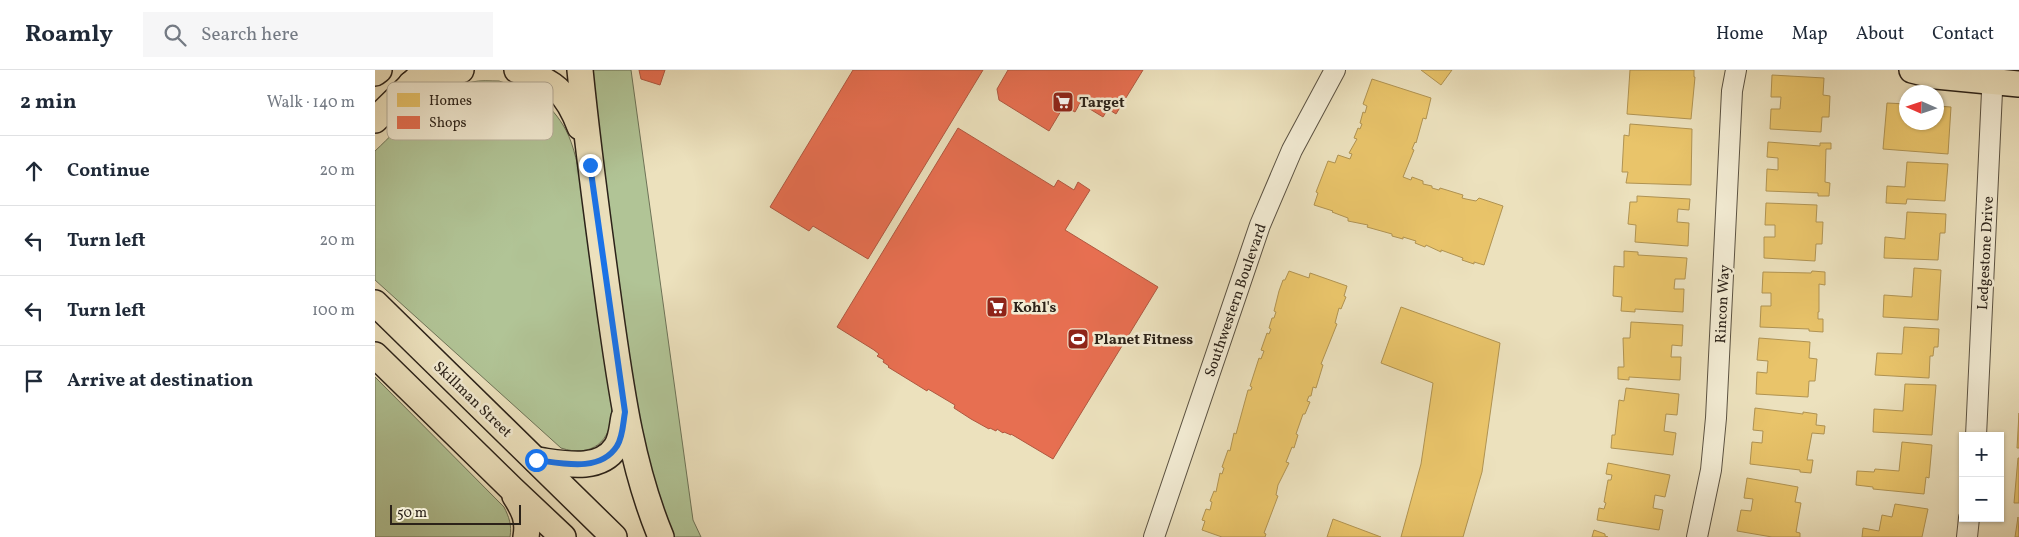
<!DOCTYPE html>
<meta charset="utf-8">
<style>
:root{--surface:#fff;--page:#f6f6f7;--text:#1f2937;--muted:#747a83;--line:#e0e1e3}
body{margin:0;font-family:Vollkorn,serif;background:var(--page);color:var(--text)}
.controls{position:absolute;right:15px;bottom:15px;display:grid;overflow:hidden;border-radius:0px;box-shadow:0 1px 4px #0004}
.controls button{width:45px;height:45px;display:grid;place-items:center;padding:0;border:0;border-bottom:1px solid var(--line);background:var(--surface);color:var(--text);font:25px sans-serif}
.compass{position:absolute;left:1524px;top:15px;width:45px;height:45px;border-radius:50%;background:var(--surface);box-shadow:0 1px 4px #0004;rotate:273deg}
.scale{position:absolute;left:15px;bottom:12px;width:131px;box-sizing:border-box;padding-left:5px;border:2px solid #2b2219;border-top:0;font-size:14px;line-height:18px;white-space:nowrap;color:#2b2219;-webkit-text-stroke:4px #f3ecd4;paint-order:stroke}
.stop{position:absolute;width:15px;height:15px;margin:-11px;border:4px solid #1a73e8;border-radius:50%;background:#fff}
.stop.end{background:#1a73e8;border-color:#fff;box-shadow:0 1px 5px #0008}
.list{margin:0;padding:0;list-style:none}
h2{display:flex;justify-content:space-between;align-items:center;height:65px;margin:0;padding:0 20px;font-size:21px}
h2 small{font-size:16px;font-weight:400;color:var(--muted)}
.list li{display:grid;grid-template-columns:32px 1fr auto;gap:15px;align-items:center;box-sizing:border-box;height:70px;padding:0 20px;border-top:1px solid var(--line)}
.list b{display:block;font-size:19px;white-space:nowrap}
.list em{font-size:16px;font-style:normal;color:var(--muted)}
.icon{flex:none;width:28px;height:28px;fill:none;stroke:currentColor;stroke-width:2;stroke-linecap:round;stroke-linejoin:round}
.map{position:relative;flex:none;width:1644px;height:467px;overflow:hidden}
header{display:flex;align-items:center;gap:30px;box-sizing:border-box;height:70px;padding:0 25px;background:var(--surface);border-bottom:1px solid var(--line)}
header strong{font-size:24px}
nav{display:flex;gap:28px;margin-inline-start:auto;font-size:18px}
.search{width:350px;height:45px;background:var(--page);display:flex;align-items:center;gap:12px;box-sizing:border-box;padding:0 18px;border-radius:0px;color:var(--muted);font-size:19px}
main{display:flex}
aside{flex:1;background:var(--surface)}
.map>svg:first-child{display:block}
</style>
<header>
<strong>Roamly</strong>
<div class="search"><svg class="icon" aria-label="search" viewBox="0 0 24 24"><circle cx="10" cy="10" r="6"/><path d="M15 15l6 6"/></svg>Search here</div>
<nav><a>Home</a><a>Map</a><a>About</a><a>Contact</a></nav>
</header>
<main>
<aside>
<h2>2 min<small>Walk · 140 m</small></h2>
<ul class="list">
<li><svg class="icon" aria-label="ahead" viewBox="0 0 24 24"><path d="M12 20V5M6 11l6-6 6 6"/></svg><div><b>Continue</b></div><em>20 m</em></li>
<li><svg class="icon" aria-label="left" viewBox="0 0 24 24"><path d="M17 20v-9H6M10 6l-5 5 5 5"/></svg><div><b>Turn left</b></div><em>20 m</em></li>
<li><svg class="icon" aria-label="left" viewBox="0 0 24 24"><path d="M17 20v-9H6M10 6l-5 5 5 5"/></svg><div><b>Turn left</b></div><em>100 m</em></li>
<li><svg class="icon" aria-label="arrive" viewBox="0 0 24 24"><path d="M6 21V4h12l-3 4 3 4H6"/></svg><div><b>Arrive at destination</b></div></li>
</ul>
</aside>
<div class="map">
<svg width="1644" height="467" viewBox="0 0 1644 467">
<rect width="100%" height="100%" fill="#ece1bd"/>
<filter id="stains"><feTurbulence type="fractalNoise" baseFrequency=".004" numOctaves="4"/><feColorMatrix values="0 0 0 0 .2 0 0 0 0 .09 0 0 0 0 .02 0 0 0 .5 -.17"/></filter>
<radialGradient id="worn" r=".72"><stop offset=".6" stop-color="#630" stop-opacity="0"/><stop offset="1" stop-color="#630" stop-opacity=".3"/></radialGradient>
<g fill="#b1c496" stroke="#6e7358">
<polygon points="211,0 256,0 318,450 326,467 296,467 265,388"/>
<path d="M 124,11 C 152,20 172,29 188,55 C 205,81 210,142 214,173 C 222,229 229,284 237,340 C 237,372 216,388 186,378 L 0,210 L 0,81 C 28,55 57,19 97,12 C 105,10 115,11 124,11 Z"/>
<path d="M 0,307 L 129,437 C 134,447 137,455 135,467 L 0,467 Z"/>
</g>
<g fill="#e9c46a" stroke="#b09352">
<polygon points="1046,0 1077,0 1066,15"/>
<polygon points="1255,0 1319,0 1319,7 1320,7 1316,49 1252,44"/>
<polygon points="1397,5 1449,8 1448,25 1455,26 1454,47 1447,47 1446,62 1395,59 1396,39 1405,39 1406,27 1396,27"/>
<polygon points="997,9 1056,28 1051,49 1048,48 1041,73 1040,72 1037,79 1039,80 1028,107 1036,110 1037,107 1048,111 1048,114 1057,116 1057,118 1064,120 1065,118 1088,125 1087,128 1091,129 1101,131 1104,128 1128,136 1109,195 1099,192 1099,194 1087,190 1088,188 1066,180 1066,182 1051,175 1050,177 1040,173 1041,171 1028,167 1028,169 1017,166 1017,164 992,157 993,155 973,151 973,148 957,142 958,141 939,135 943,123 941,122 953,91 960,93 963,85 975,89 977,84 974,83 982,69 979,68 983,58 985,59 987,54 985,53 988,42 990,43 992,36 988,34"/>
<polygon points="1512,33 1532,34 1532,52 1562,52 1562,36 1576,37 1573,84 1508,79"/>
<polygon points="1255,54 1317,59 1316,115 1251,113 1253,102 1247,102 1249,65 1254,66"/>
<polygon points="1393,72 1445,76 1445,73 1456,73 1456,79 1451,79 1450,112 1455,113 1454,126 1443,126 1443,123 1391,121 1392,99 1403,100 1403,88 1392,87"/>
<polygon points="1532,92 1573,94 1570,131 1532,129 1531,134 1511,133 1512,116 1530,117"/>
<polygon points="1262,126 1315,129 1314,140 1303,139 1302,152 1314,153 1313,176 1260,172 1261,155 1253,154 1255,132 1262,132"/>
<polygon points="1391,133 1442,135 1441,152 1448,152 1447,174 1441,174 1440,191 1389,188 1389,167 1400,167 1400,155 1390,155"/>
<polygon points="1532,142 1571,144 1570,163 1565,163 1563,190 1509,188 1510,167 1530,169"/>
<polygon points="1249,181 1263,182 1263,185 1312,188 1310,209 1300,209 1299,219 1309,219 1308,242 1260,239 1260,242 1246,241 1247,227 1238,226 1239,196 1249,197"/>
<polygon points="1539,198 1566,200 1563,250 1508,247 1509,225 1537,227"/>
<polygon points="914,201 934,208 935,203 972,216 969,226 971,227 966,239 964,238 960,253 962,254 946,294 948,295 941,318 938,317 936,326 934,326 932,331 935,332 930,344 928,344 921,364 923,365 919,378 917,377 911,392 914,393 903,415 901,425 903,426 889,463 891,464 890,467 847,467 827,460 830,451 827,450 831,439 835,440 837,432 835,431 839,421 841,422 845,403 847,404 849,398 847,397 853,380 855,381 859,363 861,364 873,320 876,320 877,317 875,316 884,288 886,289 889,281 886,280 892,263 894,264 896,259 894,258 897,248 899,248 901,242 899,241 904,221 908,210 910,210"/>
<polygon points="1437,201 1450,202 1450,215 1444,214 1444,242 1443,242 1443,249 1448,249 1448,262 1434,261 1434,259 1385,257 1386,236 1396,236 1396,223 1387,223 1388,202 1436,203"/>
<polygon points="1026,237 1125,273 1107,402 1088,467 1026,467 1046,394 1058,313 1006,293"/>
<polygon points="1256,252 1308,255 1307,276 1297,275 1296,287 1306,287 1305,310 1254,307 1254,310 1243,309 1243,297 1249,297 1248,268 1255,268"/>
<polygon points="1529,257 1564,259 1563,277 1559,277 1558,286 1555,286 1554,308 1500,305 1502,283 1527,284"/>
<polygon points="1384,268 1435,272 1434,288 1442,289 1440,311 1434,311 1433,327 1381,324 1382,302 1392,303 1393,291 1382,290"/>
<polygon points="1530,314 1561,315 1557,365 1498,362 1499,339 1528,341"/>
<polygon points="1251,318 1304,324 1302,345 1291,344 1289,361 1301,363 1298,385 1236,378 1237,365 1240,365 1244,330 1249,331"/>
<polygon points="1380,338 1428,344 1428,342 1442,344 1441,355 1450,356 1449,364 1437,363 1432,390 1438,390 1436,403 1425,402 1425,400 1375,394 1377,372 1387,373 1388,361 1378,360"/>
<polygon points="1644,343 1644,378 1642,378"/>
<polygon points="1527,372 1557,375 1554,408 1551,407 1549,424 1498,419 1498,417 1481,415 1482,401 1499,402 1500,399 1524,401"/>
<polygon points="1643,388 1644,388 1644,433 1639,433"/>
<polygon points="1233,393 1295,405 1290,427 1280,425 1278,438 1288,440 1284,460 1222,450 1224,438 1229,439 1231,433 1229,432 1233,410 1236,410 1237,405 1231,404"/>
<polygon points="1372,408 1423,417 1420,432 1426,433 1421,462 1425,463 1425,467 1397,467 1362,461 1366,440 1376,441 1378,429 1369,428"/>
<polygon points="1520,434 1553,439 1547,467 1487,467 1488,458 1504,461 1507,445 1517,447"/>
<polygon points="1643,447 1644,467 1640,467"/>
<polygon points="958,449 1006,467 952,467"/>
<polygon points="1219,460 1230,464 1230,466 1233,467 1217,467"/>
</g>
<g fill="#e76f51" stroke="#af5840">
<polygon points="264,0 290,0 285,15 266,9"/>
<polygon points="478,0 608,0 493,189 438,156 434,161 395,137"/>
<polygon points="633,0 768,0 741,44 733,39 728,47 705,33 700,42 689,36 674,61 624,30 622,19"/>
<polygon points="583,58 679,117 683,110 699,120 703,112 715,120 690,160 783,217 678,389 636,364 636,365 629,362 628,363 622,359 621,361 615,358 614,359 596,349 579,338 580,335 553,319 552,321 513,297 514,296 508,292 509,290 502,286 504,284 499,280 462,257"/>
</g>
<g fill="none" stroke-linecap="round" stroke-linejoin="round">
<g stroke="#5b5242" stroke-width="22">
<g id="minor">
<polyline points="1601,366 1618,0"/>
<polyline points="779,467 885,155 917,80 960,0"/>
<polyline points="1322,467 1336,400 1341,348 1357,21 1361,0"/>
<polyline points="1592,467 1594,448"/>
</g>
</g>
<g stroke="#2b2219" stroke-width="28">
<g id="major">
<path d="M 142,0 C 178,10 192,22 205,57"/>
<path d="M 205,0 C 213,81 224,161 235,241 C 246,318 256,395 286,467"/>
<polyline points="1537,0 1561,6 1644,14"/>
<polyline points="0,3 4,0"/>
<polyline points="36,14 86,0"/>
<polyline points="0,50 51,0"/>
<polyline points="0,233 239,467"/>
<polyline points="0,285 137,419 188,467"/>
<path d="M 161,390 C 186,393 224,403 241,377 C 247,368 247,356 249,347"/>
<path d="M 140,426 C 149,440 154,450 151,467"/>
</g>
</g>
<use href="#minor" stroke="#f3ecd4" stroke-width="20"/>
<use href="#major" stroke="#ece1bd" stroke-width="25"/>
</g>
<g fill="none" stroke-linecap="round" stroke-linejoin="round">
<path stroke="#1a73e8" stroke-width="6" d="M 161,390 C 186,393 225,403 242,376 C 248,367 248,353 250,342 L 215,95"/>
</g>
<defs>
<g id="supermarket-square" transform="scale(1.125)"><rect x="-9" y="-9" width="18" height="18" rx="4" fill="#8f2418" stroke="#f3ecd4"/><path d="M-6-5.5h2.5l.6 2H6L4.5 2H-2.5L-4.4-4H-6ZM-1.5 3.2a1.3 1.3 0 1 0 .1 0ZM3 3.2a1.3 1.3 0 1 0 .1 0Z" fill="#fff"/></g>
<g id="stadium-square" transform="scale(1.125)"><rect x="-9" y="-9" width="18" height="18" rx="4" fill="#8f2418" stroke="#f3ecd4"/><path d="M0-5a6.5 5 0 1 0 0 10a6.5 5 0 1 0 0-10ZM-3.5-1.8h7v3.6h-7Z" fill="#fff"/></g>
</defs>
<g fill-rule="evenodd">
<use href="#supermarket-square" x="688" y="32"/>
<use href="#supermarket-square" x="622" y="237"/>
<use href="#stadium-square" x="703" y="269"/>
</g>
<g text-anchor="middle" stroke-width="5" stroke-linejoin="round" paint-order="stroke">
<g font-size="15" font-weight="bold" fill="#2b2219" stroke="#f3ecd4" text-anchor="start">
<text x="704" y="37">Target</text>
<text x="638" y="242">Kohl's</text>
<text x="719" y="274">Planet Fitness</text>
</g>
<g font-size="15" fill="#2b2219" stroke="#f3ecd4">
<text transform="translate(1610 183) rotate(-87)" y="5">Ledgestone Drive</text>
<text transform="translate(860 230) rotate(-71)" y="5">Southwestern Boulevard</text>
<text transform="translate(1347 234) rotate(-87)" y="5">Rincon Way</text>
<text transform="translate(98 329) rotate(44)" y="5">Skillman Street</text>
</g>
</g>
<rect x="12" y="12" width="166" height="58" rx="8" fill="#f3ecd4" stroke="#b7af9c" stroke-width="1"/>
<rect x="22" y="23" width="23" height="14" fill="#e9c46a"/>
<rect x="22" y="46" width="23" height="13" fill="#e76f51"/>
<g font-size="14" fill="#2b2219">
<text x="54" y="35">Homes</text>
<text x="54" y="57">Shops</text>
</g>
<rect width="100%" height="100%" filter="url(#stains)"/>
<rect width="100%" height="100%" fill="url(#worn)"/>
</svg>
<div class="controls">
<button>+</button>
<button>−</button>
</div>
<svg class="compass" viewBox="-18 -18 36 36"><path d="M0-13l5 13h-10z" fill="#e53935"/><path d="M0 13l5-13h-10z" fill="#747a83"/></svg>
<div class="scale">50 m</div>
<div class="stop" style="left:161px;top:390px"></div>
<div class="stop end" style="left:215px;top:95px"></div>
</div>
</main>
